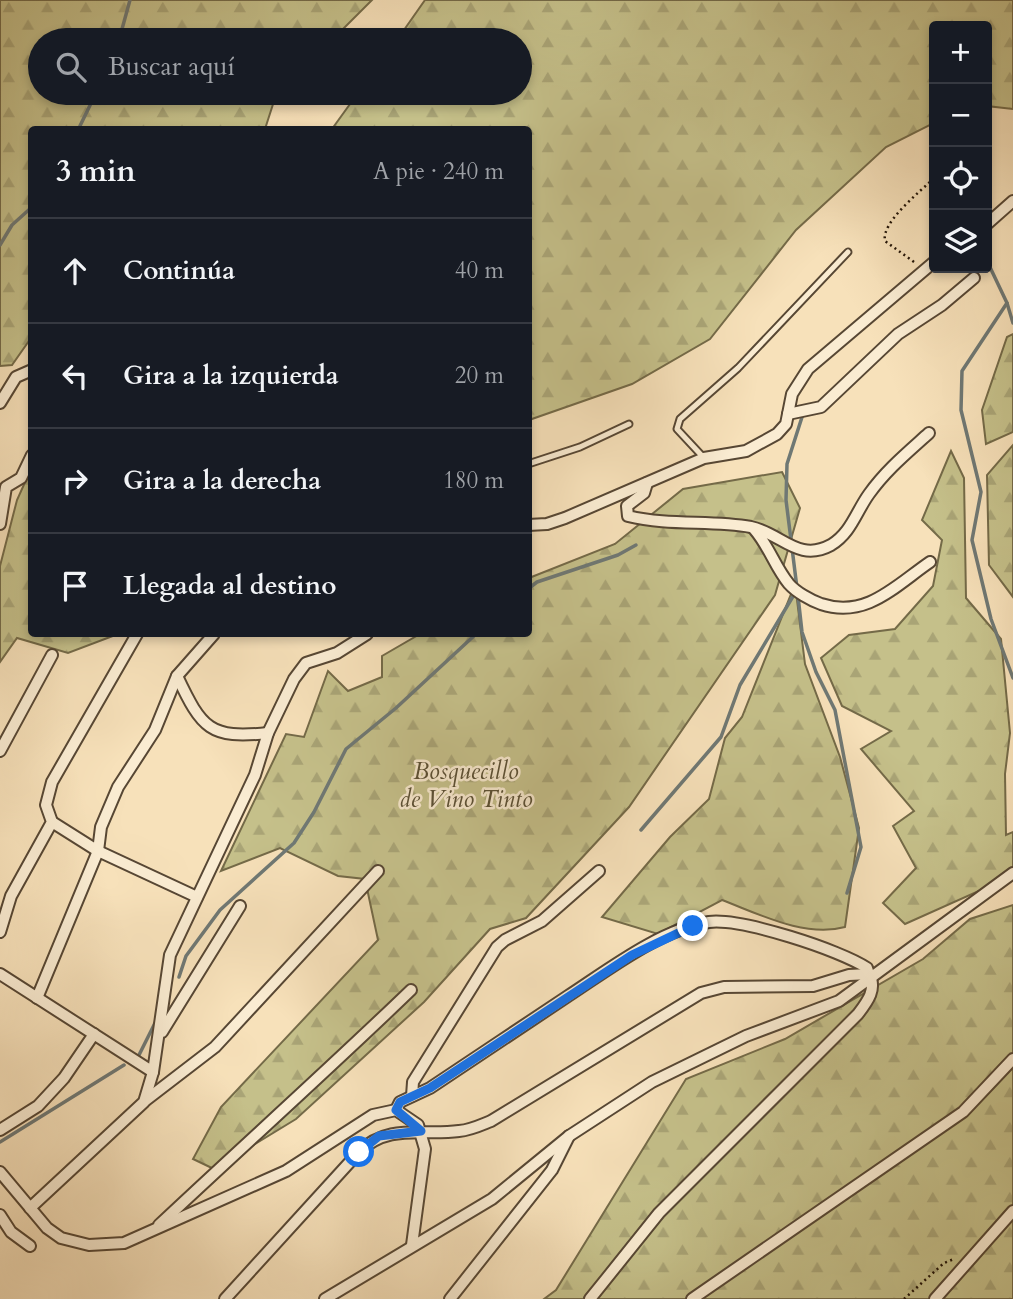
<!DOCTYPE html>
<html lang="es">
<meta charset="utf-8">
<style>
:root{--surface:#171b24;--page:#20242c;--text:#f1f3f6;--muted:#9ea1a6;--line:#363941}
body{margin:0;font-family:Cardo,serif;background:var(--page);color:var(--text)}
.controls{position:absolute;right:21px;top:21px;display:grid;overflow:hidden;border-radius:7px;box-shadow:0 4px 10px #0003}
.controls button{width:63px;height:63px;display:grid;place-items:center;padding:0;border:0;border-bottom:2px solid var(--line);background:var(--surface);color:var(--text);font:35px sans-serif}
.stop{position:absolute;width:21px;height:21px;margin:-16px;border:5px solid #1a73e8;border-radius:50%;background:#fff}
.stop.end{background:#1a73e8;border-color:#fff;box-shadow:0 2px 7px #0008}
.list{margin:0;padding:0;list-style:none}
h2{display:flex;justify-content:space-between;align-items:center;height:91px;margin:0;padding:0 28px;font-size:30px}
h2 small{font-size:23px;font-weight:400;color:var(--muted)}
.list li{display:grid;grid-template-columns:46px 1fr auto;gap:21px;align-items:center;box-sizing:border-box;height:105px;padding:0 28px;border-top:2px solid var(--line)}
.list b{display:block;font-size:26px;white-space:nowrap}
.list em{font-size:23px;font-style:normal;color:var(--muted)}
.icon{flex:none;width:38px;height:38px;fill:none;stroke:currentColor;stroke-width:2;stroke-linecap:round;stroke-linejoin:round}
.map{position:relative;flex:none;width:1013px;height:1299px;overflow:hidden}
.search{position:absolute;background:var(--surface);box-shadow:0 4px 10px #0003;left:28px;top:28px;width:504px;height:77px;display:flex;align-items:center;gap:18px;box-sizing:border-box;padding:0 24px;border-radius:38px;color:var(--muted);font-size:26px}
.panel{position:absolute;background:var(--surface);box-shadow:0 4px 10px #0003;left:28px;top:126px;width:504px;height:511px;border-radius:7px}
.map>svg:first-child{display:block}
</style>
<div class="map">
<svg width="1013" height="1299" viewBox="0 0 1013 1299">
<defs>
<pattern id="forest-firs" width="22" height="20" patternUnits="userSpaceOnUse" patternTransform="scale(1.75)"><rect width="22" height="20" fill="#c5c08a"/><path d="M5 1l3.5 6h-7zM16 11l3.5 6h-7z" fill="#a9a476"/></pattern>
</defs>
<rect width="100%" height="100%" fill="#f7e1ba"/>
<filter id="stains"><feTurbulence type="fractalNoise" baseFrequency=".00286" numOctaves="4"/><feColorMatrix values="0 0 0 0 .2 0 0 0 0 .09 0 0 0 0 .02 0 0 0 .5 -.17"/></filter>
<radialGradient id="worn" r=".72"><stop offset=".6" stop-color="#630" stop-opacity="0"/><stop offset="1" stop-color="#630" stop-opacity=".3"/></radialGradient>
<g fill="url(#forest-firs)" stroke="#746a48" stroke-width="2">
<polygon points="0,0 372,0 332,40 40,40 40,93 280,93 275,98 265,129 32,130 31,338 12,365 0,366"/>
<polygon points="425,0 1013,0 1013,109 987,106 987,26 934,26 934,123 886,147 796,230 710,339 632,384 529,420 528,130 332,129 358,93 520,93 520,40 397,40"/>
<polygon points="1013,334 1013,432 986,444 982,410 1007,337"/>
<polygon points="1013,445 1013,597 989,565 987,475"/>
<polygon points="951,451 964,478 966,598 1001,639 1010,733 1005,774 1006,835 1013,832 1013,873 1008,878 905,924 883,903 916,868 893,826 914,811 861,749 891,731 842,706 821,658 849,635 895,629 933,586 942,540 922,520"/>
<polygon points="31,469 32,634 118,634 68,653 17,638 0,662 0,566 17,500"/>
<polygon points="782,472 800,508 775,595 629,807 526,918 490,929 424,1002 296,1119 214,1169 193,1159 221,1107 378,940 365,879 338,876 280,848 221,871 286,734 304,737 328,671 348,691 382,677 382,656 420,634 528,634 529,578 615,544 683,489"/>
<path d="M 795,584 L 805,664 L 840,757 L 859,828 L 845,927 C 805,938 759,914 722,900 L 658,934 L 602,917 L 670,837 L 709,799 L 725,738 L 742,717 Z"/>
<polygon points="1013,905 1013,1299 544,1299 556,1290 686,1079 785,1039 923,959 970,919"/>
</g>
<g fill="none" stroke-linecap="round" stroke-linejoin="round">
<g stroke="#6f7874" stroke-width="3.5">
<polyline points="119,40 130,0"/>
<polyline points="78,130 96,93"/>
<polyline points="0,245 12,225 32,207"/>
<polyline points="988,263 1007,303 1013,323"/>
<polyline points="1007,303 962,371 961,410 981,492 972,540 991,619 1013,678"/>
<polyline points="797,588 786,500 787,464 803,414"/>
<polyline points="528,589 537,582 618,555 636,545"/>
<polyline points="798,596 802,632 816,672 835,710 861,847 847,893"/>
<polyline points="641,830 721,737 740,685 795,593"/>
<polyline points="179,977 186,956 220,910 294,843 314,812 346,749 396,708 476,634"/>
<polyline points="139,1055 155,1023"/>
<polyline points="0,1142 124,1065"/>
</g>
<g stroke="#574734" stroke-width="9">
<g id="lane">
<polyline points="704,458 677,429 680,419 738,368 848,252"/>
<polyline points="528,464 580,447 629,424"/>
</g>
</g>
<g stroke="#574734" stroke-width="14">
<g id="street">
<polyline points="987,224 1013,201"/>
<polyline points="0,403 16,377 32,370"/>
<polyline points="788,414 821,407 898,334 942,305 974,278"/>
<path d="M 647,483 L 644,493 L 627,506 L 628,516 C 669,526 711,520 751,527 C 781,533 798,563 831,545 C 851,533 856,512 869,494 C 886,470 908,452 929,433"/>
<polyline points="0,524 6,487 21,478 32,455"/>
<polyline points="528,525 547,524 565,518 704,458 746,451 777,434 786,424 792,394 808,369 934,262"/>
<path d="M 754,529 C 769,546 775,567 789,584 C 796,592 810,600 821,604 C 866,619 895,586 930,562"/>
<path d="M 177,676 C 202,729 210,739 268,733"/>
<polyline points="0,751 52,655"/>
<polyline points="52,822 98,851 197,897"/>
<polyline points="0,932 11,896 52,822 46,805 52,782 137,634"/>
<polyline points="0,974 153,1072"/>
<polyline points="37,998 98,851 101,827 118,787 155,730 177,676 214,634"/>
<polyline points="162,1032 240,906"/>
<polyline points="412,1096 413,1082 497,947 505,940 542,921 599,871"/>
<polyline points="146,1100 215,1047 378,871"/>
<path d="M 396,1110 L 400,1102 L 430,1088 C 476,1057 522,1027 568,996 C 608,970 661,929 709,922 C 742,918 840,950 867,968 L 869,974"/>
<polyline points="0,1130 38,1106 64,1078 94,1034"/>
<polyline points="0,1172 47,1228 61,1238 89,1245 124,1243 286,1171 373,1115 396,1110 418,1125 425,1149 412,1245"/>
<polyline points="30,1208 144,1102 153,1072 170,955 255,775 268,733 294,679 306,663 337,653 367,634"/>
<polyline points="0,1215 11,1232 30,1246"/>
<path d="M 159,1225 C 243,1146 328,1070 411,990"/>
<path d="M 225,1299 L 359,1152 C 388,1123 423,1136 459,1131 C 471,1130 481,1125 491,1121 L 701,993 L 724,987 L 813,986 L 849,975 L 869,974 C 877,989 868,1001 858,1014 L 659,1213 L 590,1299"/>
<polyline points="325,1299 492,1199 569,1136 652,1082 746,1036 839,1001 1013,873"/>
<polyline points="450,1299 552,1170 569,1136"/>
<polyline points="692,1299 963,1112 1013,1059"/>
<polyline points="935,1299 1013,1211"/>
</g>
</g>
<g stroke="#221407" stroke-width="2.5" stroke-dasharray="2 3.5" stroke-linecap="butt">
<path d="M 914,262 L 885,241 C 881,222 920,192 934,178"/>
<polyline points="904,1299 944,1263 954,1259"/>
</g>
<use href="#lane" stroke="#faecd2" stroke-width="5"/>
<use href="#street" stroke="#faecd2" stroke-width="10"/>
</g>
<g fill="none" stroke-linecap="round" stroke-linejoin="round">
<polyline stroke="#1a73e8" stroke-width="9" points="359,1152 379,1136 421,1131 396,1110 400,1102 430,1088 632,955 693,926"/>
</g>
<g text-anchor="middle" stroke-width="5" stroke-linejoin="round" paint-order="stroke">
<g font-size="24" font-style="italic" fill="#5b5035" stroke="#faecd2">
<text x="466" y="779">Bosquecillo<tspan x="466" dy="28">de Vino Tinto</tspan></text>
</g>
</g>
<rect width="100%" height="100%" filter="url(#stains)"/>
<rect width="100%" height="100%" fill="url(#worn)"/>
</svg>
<div class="controls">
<button>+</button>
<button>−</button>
<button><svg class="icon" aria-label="locate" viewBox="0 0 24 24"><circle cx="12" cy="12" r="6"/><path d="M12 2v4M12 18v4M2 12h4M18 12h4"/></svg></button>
<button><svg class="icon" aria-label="layers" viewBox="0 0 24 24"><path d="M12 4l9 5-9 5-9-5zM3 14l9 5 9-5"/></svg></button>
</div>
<div class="stop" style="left:359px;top:1152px"></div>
<div class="stop end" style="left:693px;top:926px"></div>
<div class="search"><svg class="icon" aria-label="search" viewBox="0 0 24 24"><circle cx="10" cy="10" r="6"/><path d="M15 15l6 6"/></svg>Buscar aquí</div>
<section class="panel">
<h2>3 min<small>A pie · 240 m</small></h2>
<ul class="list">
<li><svg class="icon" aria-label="ahead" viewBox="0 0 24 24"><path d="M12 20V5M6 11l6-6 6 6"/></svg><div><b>Continúa</b></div><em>40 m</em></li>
<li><svg class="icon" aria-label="left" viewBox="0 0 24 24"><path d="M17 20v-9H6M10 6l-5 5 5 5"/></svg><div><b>Gira a la izquierda</b></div><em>20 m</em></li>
<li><svg class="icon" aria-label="right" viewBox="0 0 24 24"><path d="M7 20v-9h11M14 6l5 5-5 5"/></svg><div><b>Gira a la derecha</b></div><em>180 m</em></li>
<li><svg class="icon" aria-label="arrive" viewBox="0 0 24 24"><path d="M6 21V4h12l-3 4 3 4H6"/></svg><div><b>Llegada al destino</b></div></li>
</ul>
</section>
</div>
